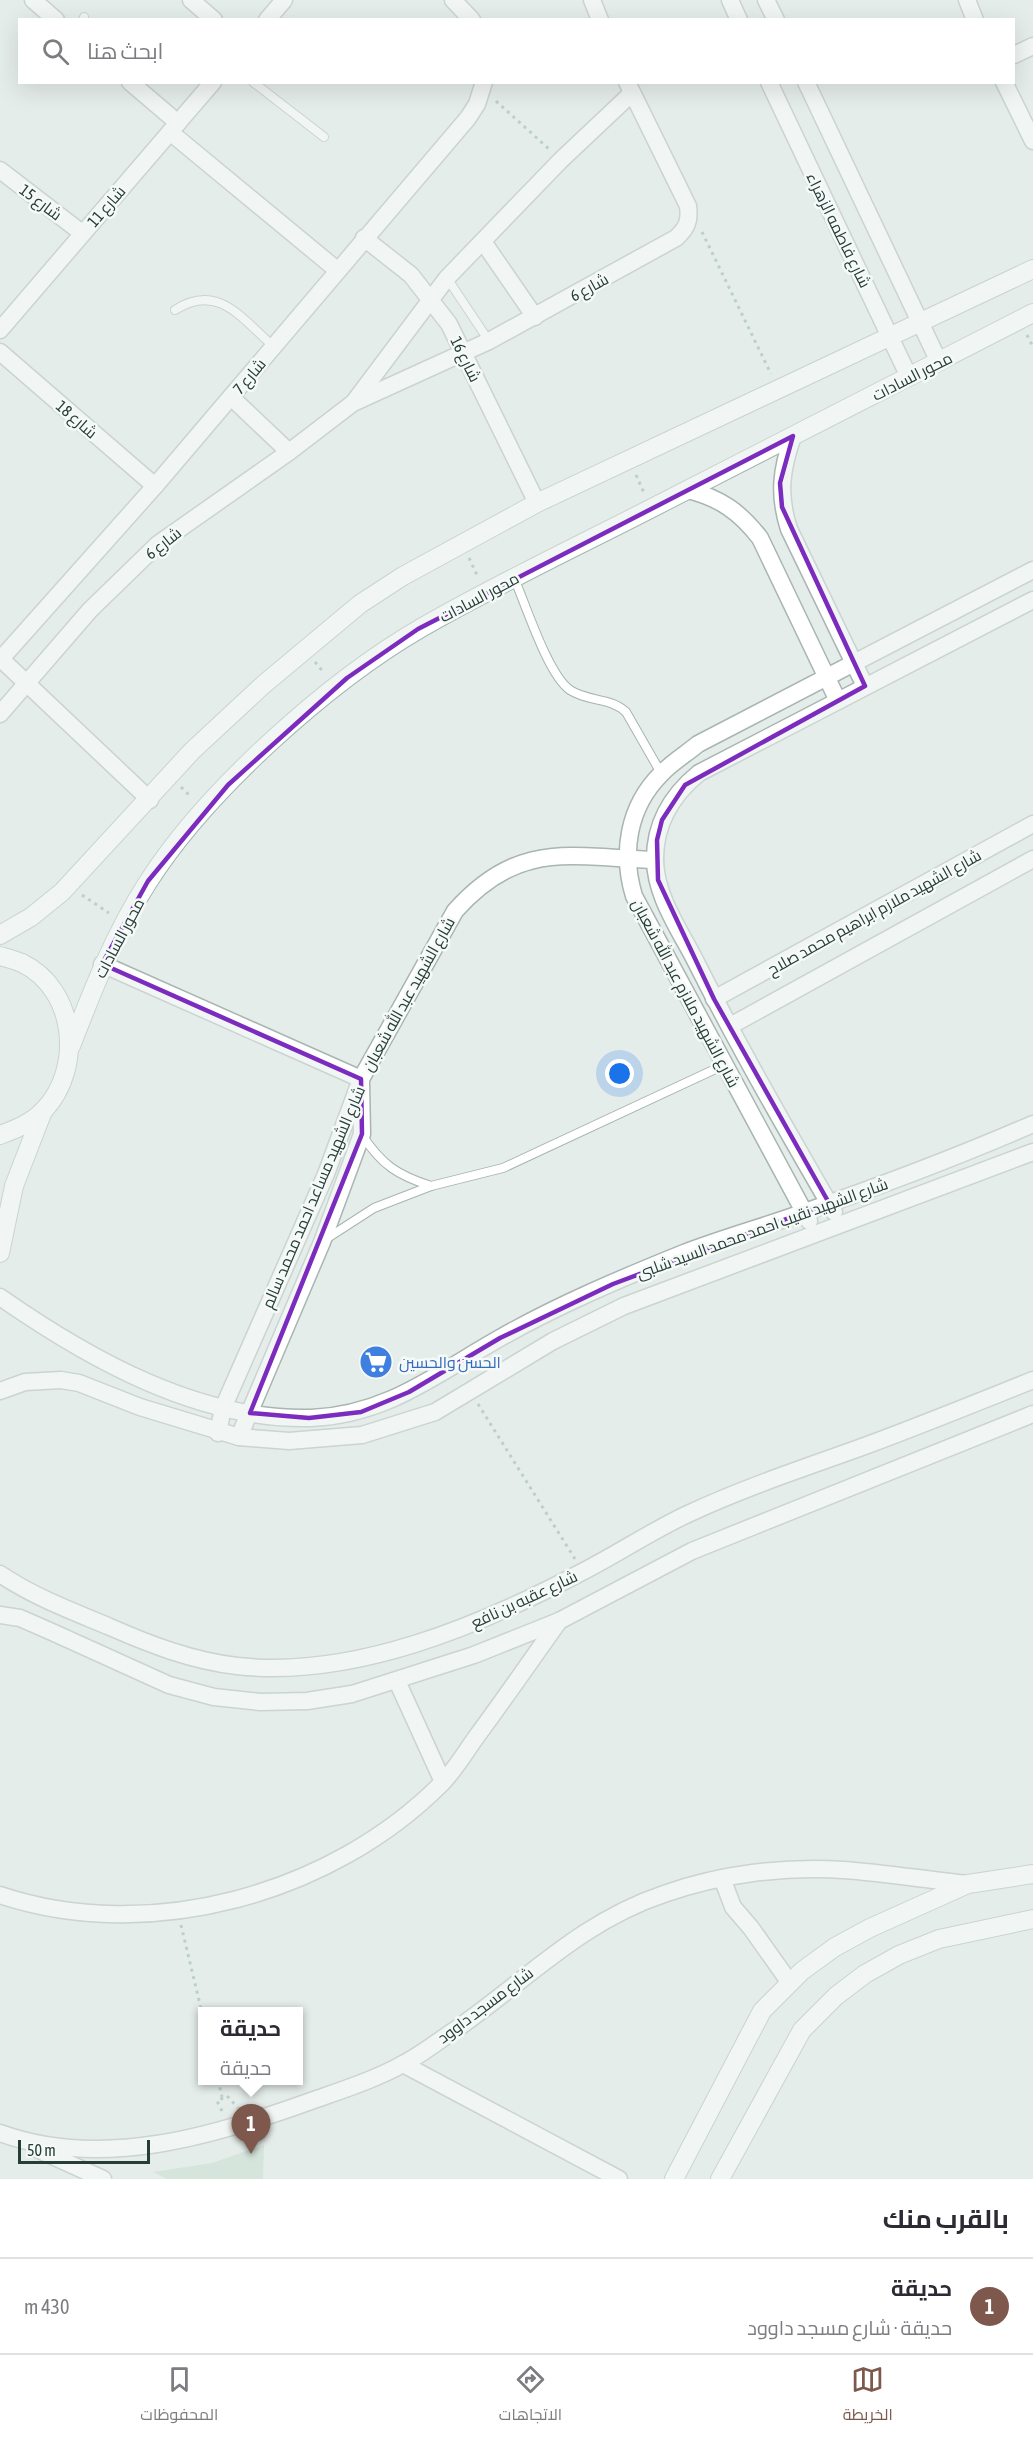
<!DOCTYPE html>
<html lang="ar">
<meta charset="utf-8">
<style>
:root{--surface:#fff;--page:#f7f7f7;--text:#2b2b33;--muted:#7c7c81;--line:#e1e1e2;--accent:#7e584c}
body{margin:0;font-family:"Asap Condensed",Cairo,sans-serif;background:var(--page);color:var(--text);direction:rtl}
.scale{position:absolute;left:18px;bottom:15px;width:132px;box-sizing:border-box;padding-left:6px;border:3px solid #263d38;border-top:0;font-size:16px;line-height:21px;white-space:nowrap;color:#263d38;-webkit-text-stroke:4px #f5f9f8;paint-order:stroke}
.you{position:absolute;left:620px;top:1074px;width:21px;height:21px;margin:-15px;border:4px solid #fff;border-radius:50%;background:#1a73e8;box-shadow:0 0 0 9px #1a73e833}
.badge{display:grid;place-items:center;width:39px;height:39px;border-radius:50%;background:var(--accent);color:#fff;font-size:20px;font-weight:700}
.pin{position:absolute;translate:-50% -50px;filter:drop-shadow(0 2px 3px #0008)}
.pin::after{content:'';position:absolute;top:32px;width:21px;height:18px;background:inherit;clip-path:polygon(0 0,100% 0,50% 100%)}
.popup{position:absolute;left:198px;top:2007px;width:105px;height:78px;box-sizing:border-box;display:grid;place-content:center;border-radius:0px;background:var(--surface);filter:drop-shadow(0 2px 4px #0005);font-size:20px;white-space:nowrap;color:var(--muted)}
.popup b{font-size:22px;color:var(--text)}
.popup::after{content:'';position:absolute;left:50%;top:100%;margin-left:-12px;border:12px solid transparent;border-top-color:var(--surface)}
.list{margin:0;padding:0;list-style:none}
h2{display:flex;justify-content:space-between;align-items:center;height:78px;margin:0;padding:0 24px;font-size:26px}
h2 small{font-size:20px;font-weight:400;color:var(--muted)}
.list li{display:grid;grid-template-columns:39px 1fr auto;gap:18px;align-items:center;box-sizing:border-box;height:96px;padding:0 24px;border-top:2px solid var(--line)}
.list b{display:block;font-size:22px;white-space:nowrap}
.list p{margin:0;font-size:20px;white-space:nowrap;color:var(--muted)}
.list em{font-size:20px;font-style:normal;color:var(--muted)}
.icon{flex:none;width:33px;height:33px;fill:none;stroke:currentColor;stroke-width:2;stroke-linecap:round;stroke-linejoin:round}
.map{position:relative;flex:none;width:1033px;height:2179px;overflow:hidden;direction:ltr}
.search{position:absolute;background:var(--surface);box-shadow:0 6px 24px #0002;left:18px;right:18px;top:18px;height:66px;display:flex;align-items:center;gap:15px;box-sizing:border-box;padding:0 21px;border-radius:0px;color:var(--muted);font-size:22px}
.sheet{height:174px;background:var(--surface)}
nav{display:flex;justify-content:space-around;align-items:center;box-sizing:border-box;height:84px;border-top:2px solid var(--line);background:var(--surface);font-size:16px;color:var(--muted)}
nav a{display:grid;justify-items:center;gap:3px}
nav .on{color:var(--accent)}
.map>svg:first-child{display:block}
</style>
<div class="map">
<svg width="1033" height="2179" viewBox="0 0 1033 2179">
<rect width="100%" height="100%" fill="#e5edea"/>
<polygon fill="#c0dbc9" points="264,2145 263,2179 167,2179 153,2172 212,2163"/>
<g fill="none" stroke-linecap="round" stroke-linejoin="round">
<g stroke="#a8b5b1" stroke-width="10">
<g id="lane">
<polyline points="83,20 84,17"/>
<polyline points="253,82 324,137"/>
<polyline points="447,278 489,341"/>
<path d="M 175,310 C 218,282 242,319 273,346"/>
<path d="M 514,578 C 526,605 548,675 570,690 C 588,702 610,697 626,712 L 661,773"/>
<path d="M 362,1135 C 382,1165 397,1175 431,1186"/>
<polyline points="326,1239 374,1208 431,1186 503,1168 724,1065"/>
</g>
</g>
<g stroke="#a8b5b1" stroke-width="19">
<g id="street">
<polyline points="33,0 56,20"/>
<polyline points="191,0 214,20"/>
<polyline points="453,0 472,20"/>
<polyline points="592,0 600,20"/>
<polyline points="730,0 739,20"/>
<polyline points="766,0 776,20"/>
<polyline points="967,0 975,20"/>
<polyline points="267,20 284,0"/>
<polyline points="1014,55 1033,46"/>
<polyline points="130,82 178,123"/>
<polyline points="769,82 909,377"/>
<polyline points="806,82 939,362"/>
<polyline points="1004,82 1033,141"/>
<polyline points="170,132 337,270"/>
<polyline points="0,170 82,233"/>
<polyline points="364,238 411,275 449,324 537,503"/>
<polyline points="484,243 535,317"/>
<polyline points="0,330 213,82"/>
<polyline points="0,352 155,486"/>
<polyline points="231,397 289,452"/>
<polyline points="354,402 447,278 561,160 632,93"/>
<path d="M 793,436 C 781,470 778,495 789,529 L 865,686"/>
<path d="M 688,490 C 720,498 740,512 760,538 L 838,701"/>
<polyline points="1,659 150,800"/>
<polyline points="0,660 155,486 468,118 477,104 484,82"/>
<path d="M 0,714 L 90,610 L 158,544 L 289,452 L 353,403 L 489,341 L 676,238 C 687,228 690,221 688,206 L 627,82"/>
<polyline points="102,964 361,1079"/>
<polyline points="714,999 1033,824"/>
<polyline points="730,1026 1033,859"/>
<path d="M 834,1212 C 786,1129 738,1046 695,960 C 679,929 655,895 655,859 C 655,824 672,795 699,773 L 1033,600"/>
<path d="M 809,1221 L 634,896 C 621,853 628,807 661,774 C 671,763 686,754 698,744 L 1033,570"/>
<path d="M 0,1297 C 89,1359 199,1421 311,1418 C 387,1415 436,1374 500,1338 C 558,1305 622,1278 684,1253 C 723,1238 763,1227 802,1213 C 880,1186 957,1157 1033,1124"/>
<polyline points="0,1391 25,1382 61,1380 79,1383 140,1407 239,1437 289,1441 362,1435 435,1412 553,1341 624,1306 1033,1152"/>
<path d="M 218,1433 L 223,1408 L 326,1174 L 361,1079 L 455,911 C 518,840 569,857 655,860"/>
<polyline points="239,1437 322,1242 362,1134 361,1083"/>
<path d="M 0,1574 C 34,1597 72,1611 110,1627 C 151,1645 193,1661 237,1666 C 354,1679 481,1625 582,1572 C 619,1553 653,1530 690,1513 C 746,1487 804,1468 862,1447 C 919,1426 976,1403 1033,1380"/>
<polyline points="0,1615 20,1618 52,1632 169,1685 214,1697 260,1702 307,1701 352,1694 474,1655 559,1621 692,1551 1033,1414"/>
<polyline points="397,1681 443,1782"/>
<polyline points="722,1878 733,1907 751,1928 790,1983"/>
<path d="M 0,1895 C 150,1945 332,1894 442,1783 C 455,1770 466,1751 477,1736 C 505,1698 532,1659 559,1621"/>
<polyline points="403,2064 619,2179"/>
<path d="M 0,2133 C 101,2170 214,2136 311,2101 C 342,2090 374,2080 403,2064 C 421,2055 438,2041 455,2030 C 526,1981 580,1922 664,1894 C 720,1874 784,1866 844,1870 C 885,1873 927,1880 968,1884"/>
<polyline points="37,2149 103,2179"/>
</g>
</g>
<g stroke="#a4b7b2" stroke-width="20">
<g id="secondary">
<polyline points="0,935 31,917 62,892 192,751 263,685 360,604 403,576 537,503 1033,269"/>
<path d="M 0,956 C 7,958 15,960 22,963 C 77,990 83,1069 44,1110 C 32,1123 16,1129 0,1135"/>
<path d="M 71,1046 C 93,989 115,933 148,882 C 206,791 328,682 421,628 C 497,584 576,547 654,507 C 781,443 907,378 1033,313"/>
<polyline points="0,1253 14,1186 43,1111"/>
<polyline points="674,2179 762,2011 802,1971 835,1947 870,1928 968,1884 1033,1874"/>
<polyline points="720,2179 802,2030 836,1996 865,1974 899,1955 939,1939 1033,1919"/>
</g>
</g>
<g stroke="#89ada4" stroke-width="3" stroke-dasharray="3 4.5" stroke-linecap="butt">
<polyline points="496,101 549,149"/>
<polyline points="702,232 771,374"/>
<polyline points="1027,335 1033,347"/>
<polyline points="636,475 644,493"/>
<polyline points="469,558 478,577"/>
<polyline points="315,662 324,673"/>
<polyline points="181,787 191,797"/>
<polyline points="82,895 109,913"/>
<polyline points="478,1404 575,1559"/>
<polyline points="181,1925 203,2017"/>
<polyline points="218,2080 222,2097"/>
<polyline points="222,2111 217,2101 227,2096 238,2108"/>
</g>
<use href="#lane" stroke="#fff" stroke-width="8"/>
<use href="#street" stroke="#fff" stroke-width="16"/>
<use href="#secondary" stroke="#fff" stroke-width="18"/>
</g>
<path d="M0 0H1033V2179H0ZM 793,436 L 780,483 L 782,507 L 865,686 L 685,785 L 662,820 L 657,840 L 658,880 L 714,999 L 829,1203 L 613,1284 L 500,1338 L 409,1392 L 361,1412 L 309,1418 L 250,1413 L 362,1134 L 361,1079 L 102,964 L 148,881 L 228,785 L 347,678 L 418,629 Z" fill="#e5edea" fill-opacity=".55" fill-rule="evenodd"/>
<path fill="none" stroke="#7b2cbf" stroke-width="4.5" stroke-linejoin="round" d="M 793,436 L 780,483 L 782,507 L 865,686 L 685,785 L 662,820 L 657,840 L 658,880 L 714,999 L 829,1203 L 613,1284 L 500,1338 L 409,1392 L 361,1412 L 309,1418 L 250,1413 L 362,1134 L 361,1079 L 102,964 L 148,881 L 228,785 L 347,678 L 418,629 Z"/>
<defs>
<g id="supermarket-disc" transform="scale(1.725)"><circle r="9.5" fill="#3f7fe0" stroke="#f5f9f8"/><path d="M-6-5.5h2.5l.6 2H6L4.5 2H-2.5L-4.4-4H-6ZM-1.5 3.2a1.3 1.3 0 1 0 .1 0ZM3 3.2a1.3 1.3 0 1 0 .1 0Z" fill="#fff"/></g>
</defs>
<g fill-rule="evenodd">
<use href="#supermarket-disc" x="376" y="1362"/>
</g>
<g text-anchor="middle" stroke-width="5" stroke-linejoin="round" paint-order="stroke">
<g font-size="16" fill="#263d38" stroke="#f5f9f8">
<text transform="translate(41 202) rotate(37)" y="6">شارع 15</text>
<text transform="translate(106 206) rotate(-49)" y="6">شارع 11</text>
<text transform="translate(839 230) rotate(64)" y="6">شارع فاطمه الزهراء</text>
<text transform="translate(589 287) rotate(-29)" y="6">شارع 6</text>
<text transform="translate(466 359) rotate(64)" y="6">شارع 16</text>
<text transform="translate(249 376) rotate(-50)" y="6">شارع 7</text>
<text transform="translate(912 376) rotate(-27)" y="6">محور السادات</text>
<text transform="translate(77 419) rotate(41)" y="6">شارع 18</text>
<text transform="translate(163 543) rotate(-38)" y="6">شارع 6</text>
<text transform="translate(479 597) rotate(-28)" y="6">محور السادات</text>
<text transform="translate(874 912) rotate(-29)" y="6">شارع الشهيد ملازم ابراهيم محمد صلاح</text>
<text transform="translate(119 938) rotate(-62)" y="6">محور السادات</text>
<text transform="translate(686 993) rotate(62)" y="6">شارع الشهيد ملازم عبد الله شعبان</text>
<text transform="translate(408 994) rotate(-61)" y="6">شارع الشهيد عبد الله شعبان</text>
<text transform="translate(313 1197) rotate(-67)" y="6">شارع الشهيد مساعد احمد محمد سالم</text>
<text transform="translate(762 1228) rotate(-20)" y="6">شارع الشهيد نقيب احمد محمد السيد شلبى</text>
<text transform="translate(524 1599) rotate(-25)" y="6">شارع عقبه بن نافع</text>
<text transform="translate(485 2005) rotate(-37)" y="6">شارع مسجد داوود</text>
</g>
<g font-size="16" fill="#366cbe" stroke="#f5f9f8" text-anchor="start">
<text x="399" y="1368">الحسن والحسين</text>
</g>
</g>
</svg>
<div class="scale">50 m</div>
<div class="you"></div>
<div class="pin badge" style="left:251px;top:2154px">1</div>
<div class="popup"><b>حديقة</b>حديقة</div>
<div class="search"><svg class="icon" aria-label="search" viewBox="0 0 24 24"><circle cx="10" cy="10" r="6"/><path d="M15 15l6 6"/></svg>ابحث هنا</div>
</div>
<section class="sheet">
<h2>بالقرب منك<small></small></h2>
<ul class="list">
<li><span class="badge">1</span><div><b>حديقة</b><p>حديقة · شارع مسجد داوود</p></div><em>430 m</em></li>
</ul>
</section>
<nav>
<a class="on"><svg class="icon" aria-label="map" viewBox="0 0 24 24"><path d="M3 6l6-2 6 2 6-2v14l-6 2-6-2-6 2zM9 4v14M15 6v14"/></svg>الخريطة</a>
<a><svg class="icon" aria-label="directions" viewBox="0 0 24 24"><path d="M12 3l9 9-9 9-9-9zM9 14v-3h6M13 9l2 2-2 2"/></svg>الاتجاهات</a>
<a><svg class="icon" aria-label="saved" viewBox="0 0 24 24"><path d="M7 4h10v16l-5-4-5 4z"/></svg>المحفوظات</a>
</nav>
